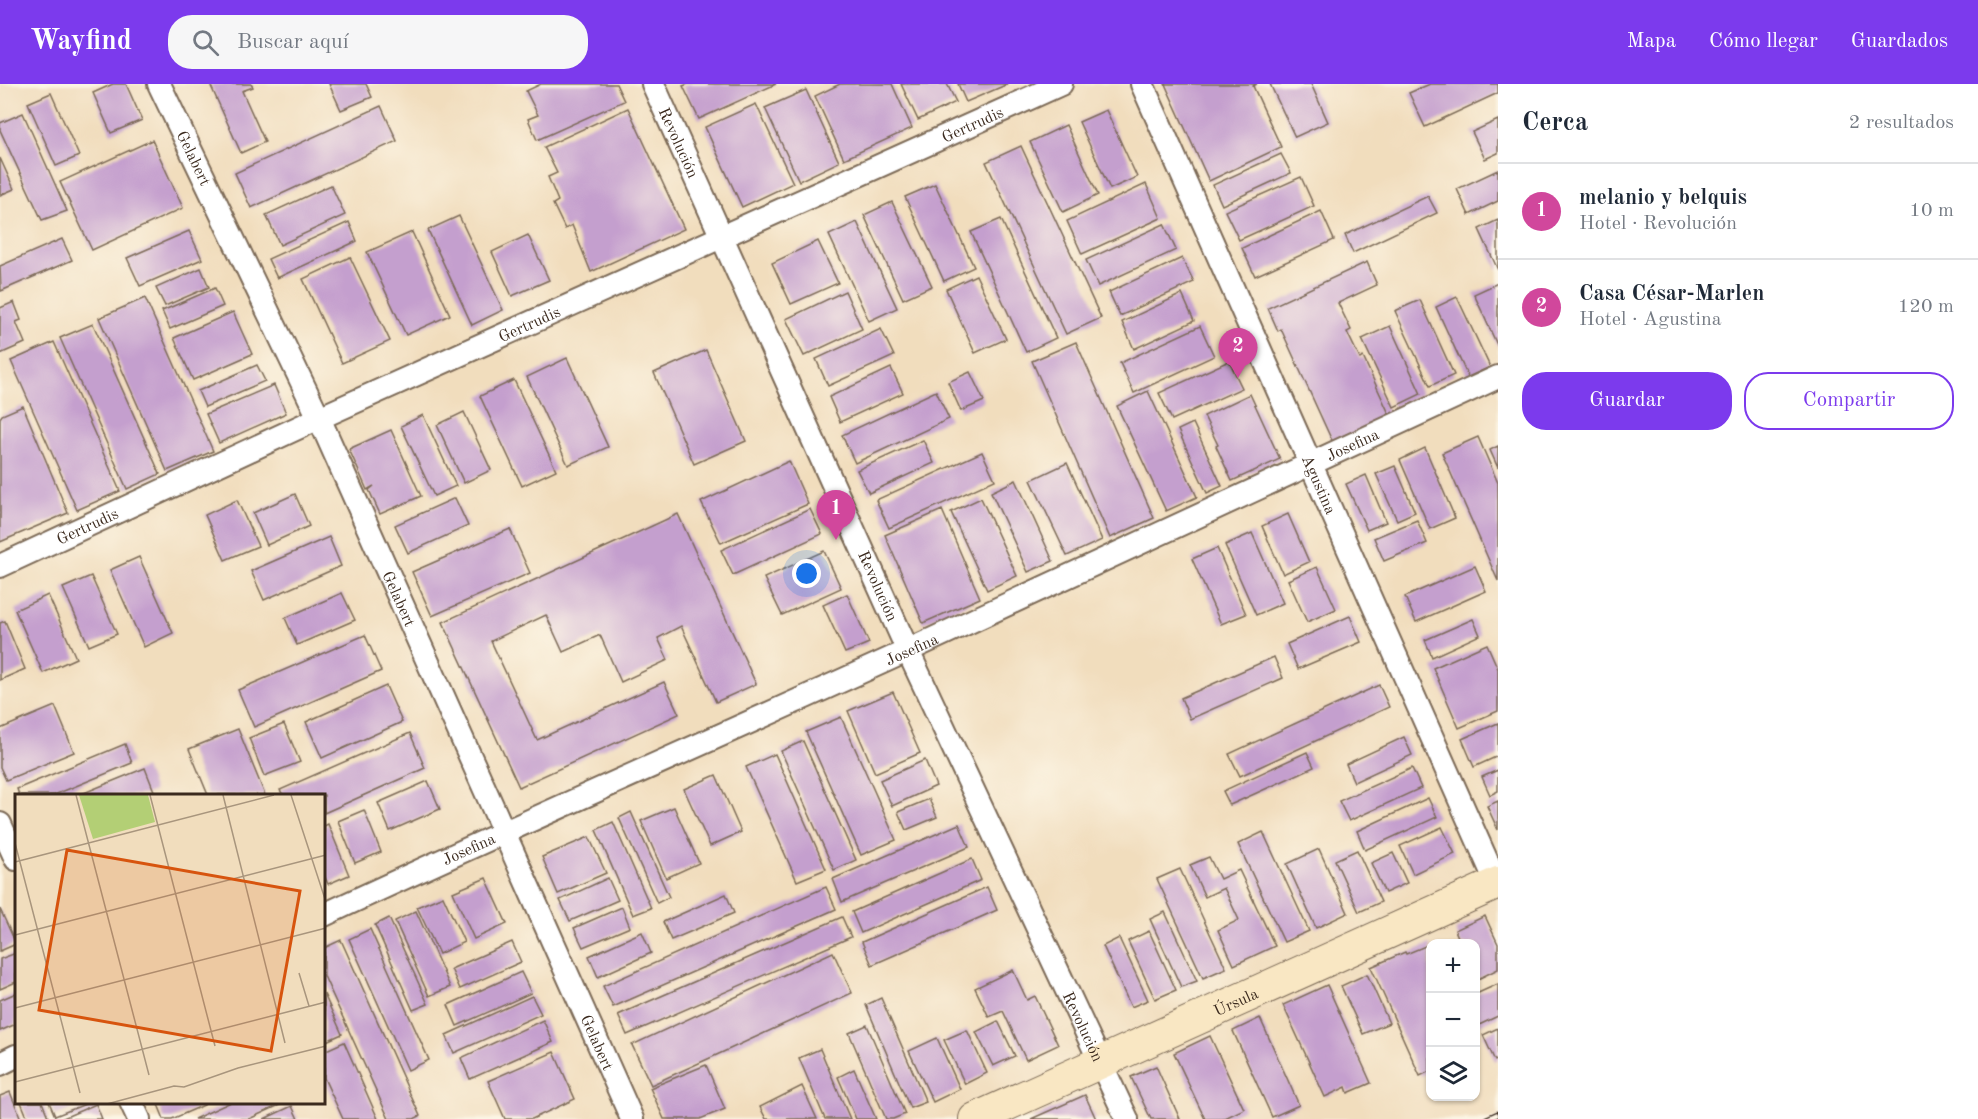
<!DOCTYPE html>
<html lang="es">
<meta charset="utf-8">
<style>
:root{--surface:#fff;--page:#f6f6f7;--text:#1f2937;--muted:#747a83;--line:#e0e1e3;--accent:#7c3aed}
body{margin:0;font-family:"Old Standard TT",serif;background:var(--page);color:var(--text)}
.controls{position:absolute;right:18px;bottom:18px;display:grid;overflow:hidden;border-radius:12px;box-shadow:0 2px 4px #0004}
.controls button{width:54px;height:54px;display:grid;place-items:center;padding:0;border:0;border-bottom:2px solid var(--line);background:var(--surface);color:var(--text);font:30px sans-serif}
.you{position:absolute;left:807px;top:490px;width:21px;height:21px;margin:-15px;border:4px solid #fff;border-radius:50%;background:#1a73e8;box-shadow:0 0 0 9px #1a73e833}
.badge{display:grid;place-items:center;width:39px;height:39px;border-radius:50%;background:var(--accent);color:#fff;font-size:20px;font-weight:700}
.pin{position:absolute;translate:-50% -50px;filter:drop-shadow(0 2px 3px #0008)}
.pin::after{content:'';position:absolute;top:32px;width:21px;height:18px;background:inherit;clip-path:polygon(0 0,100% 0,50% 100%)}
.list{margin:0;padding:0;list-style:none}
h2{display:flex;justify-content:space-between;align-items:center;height:78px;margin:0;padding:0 24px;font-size:26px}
h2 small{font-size:20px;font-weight:400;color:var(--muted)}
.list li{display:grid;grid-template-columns:39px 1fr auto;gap:18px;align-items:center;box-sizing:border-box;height:96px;padding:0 24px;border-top:2px solid var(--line)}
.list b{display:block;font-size:22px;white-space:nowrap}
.list p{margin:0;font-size:20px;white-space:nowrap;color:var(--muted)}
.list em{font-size:20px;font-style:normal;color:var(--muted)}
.actions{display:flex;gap:12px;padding:18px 24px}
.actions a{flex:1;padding:14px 0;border:2px solid var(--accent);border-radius:24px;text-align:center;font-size:21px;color:var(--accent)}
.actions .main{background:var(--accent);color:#fff}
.icon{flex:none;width:33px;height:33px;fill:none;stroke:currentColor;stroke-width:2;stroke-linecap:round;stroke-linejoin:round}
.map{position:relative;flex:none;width:1498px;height:1035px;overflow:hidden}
header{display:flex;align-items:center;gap:36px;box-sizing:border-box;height:84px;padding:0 30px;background:var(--accent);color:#fff}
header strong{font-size:28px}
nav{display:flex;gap:33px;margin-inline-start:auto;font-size:21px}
.search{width:420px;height:54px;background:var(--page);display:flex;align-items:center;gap:15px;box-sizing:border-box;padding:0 21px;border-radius:24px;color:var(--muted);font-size:22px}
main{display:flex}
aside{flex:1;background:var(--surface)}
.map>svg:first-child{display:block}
</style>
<header>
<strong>Wayfind</strong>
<div class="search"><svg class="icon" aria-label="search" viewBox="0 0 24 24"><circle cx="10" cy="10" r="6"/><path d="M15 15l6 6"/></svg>Buscar aquí</div>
<nav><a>Mapa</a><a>Cómo llegar</a><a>Guardados</a></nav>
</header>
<main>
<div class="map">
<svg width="1498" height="1035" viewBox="0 0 1498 1035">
<rect width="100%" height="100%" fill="#fcf5e5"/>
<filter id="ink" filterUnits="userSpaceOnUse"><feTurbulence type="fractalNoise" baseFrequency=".0167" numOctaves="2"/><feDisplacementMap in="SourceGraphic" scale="12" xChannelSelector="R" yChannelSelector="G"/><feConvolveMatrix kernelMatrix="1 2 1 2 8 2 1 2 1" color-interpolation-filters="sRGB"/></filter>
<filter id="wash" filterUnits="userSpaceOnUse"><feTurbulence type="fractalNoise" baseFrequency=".008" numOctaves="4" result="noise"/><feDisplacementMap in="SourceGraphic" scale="24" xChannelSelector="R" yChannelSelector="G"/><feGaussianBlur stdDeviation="1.35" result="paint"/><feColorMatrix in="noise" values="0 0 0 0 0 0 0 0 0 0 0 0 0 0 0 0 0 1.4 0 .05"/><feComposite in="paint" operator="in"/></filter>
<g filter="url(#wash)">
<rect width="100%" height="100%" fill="#f1ddbd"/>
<g id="blocks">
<g fill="#c49fce">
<polygon points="113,0 126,0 142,36 111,49 93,9"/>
<polygon points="210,0 251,0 253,3 242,7 265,58 241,69"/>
<polygon points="329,0 366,0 372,13 341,26"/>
<polygon points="541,0 616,0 624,17 537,56 528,35 538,31 526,7"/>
<polygon points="688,0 776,0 699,35 683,2"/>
<polygon points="840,0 892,0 912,44 844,75 815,12"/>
<polygon points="901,0 947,0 956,18 918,36"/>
<polygon points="958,0 1008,0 966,18"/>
<polygon points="1165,0 1257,0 1253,2 1281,63 1209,97"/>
<polygon points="1270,0 1311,0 1328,38 1295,53"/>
<polygon points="1430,0 1498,0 1498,9 1425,43 1409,9"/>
<polygon points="806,6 839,78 799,97 765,24"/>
<polygon points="51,9 79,72 56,82 28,19"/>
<polygon points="756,20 793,99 742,123 705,43"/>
<polygon points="381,22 397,57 251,124 235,89"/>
<polygon points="628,24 684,145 591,188 572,141 565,145 553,120 558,117 548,93 557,89 544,63"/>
<polygon points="1106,26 1137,93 1110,105 1079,38"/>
<polygon points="23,29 67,127 42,136 0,46 0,39"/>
<polygon points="1498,36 1498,69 1485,75 1472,48"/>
<polygon points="1066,41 1098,111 1063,128 1030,58"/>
<polygon points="152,56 183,124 92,166 60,98"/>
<polygon points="1021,62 1101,234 1066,250 986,78"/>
<polygon points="1281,70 1291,89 1222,121 1213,101"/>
<polygon points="0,74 14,105 0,111"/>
<polygon points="1498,86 1498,117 1469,131 1457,105"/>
<polygon points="1301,93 1314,122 1239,156 1225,127"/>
<polygon points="935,100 974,183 944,197 905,113"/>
<polygon points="1146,100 1161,134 1082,170 1067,137"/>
<polygon points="331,101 345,131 280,161 266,131"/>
<polygon points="1428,112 1437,129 1353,169 1345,151"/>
<polygon points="892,118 932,202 903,215 864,131"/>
<polygon points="1321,127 1334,156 1255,192 1242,164"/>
<polygon points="459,132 503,226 472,241 428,146"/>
<polygon points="1001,135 1056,254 1026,268 971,148"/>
<polygon points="1498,136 1498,186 1479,145"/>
<polygon points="349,138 357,157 277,194 268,175"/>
<polygon points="857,138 897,224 869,237 829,151"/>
<polygon points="1164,140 1176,166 1098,202 1086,176"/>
<polygon points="189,147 202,175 140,202 127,174"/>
<polygon points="412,148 450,231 406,251 367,168"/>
<polygon points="528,151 549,196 512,212 492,168"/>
<polygon points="62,155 72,176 1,207 0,182"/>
<polygon points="818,157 838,199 791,220 772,179"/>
<polygon points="350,173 390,257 342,279 303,195"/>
<polygon points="1182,174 1194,198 1120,232 1109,208"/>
<polygon points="1367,178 1377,201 1338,219 1351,246 1347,248 1360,275 1363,273 1391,334 1334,361 1281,245 1278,247 1268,224"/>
<polygon points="201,184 209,203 165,222 156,204"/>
<polygon points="976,191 1006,255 975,269 946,205"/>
<polygon points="1498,199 1498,263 1474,210"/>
<polygon points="215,204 223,222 170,245 162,227"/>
<polygon points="845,207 862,245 804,272 786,235"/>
<polygon points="1182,210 1194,237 1134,265 1122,238"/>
<polygon points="1457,213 1490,283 1468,293 1436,223"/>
<polygon points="145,214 213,367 167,387 99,234"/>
<polygon points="1420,216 1454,291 1430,302 1395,227"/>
<polygon points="14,218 21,236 16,238 25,259 0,270 0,224"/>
<polygon points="233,228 252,270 193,296 174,254"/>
<polygon points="93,240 160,390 127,405 60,254"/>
<polygon points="1200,242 1214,272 1134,309 1120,279"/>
<polygon points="1390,242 1421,310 1394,323 1362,255"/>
<polygon points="881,245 894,272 828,302 816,275"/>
<polygon points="54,258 120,407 77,426 11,277"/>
<polygon points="1076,258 1154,434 1110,454 1032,277"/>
<polygon points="706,266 746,357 694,380 654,289"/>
<polygon points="567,274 608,363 568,381 527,293"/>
<polygon points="1229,277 1242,304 1172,336 1159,309"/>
<polygon points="257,281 265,297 205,323 198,307"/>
<polygon points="891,284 903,309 840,338 829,313"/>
<polygon points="970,288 984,317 961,327 948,298"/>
<polygon points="514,296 556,386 522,402 480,312"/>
<polygon points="274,301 286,329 219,359 206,330"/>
<polygon points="936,307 949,335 855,379 842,351"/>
<polygon points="1148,307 1197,413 1166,427 1117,322"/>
<polygon points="1250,310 1280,375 1232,397 1216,362 1218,361 1204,332"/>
<polygon points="23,322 68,429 0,458 0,334 2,331"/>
<polygon points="464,328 491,386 464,399 437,341"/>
<polygon points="423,331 456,402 434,412 401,342"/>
<polygon points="1193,339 1222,402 1207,409 1178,346"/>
<polygon points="391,346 421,412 380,430 369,406 374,402 367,406 349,365"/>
<polygon points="1478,353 1498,399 1498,497 1442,369"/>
<polygon points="923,356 934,379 869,409 857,386"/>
<polygon points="1498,362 1498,384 1490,366"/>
<polygon points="1425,364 1455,434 1430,445 1400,376"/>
<polygon points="982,368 995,396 889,444 876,416"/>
<polygon points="789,377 808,420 721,459 701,418"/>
<polygon points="1067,379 1102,456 1067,472 1031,396"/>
<polygon points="1395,382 1415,428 1397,436 1376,390"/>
<polygon points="1366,391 1386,438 1367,446 1346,400"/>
<polygon points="1016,396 1053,477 1028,488 991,408"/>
<polygon points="295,410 309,442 267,461 253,429"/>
<polygon points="455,414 468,442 408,469 395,441"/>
<polygon points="981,414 1017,492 987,506 951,428"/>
<polygon points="237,416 258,462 225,476 205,431"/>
<polygon points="810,425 822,450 733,491 721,466"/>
<polygon points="942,426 980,514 923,539 885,451"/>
<polygon points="678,430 756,600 716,618 681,542 658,554 668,576 621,598 600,551 563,568 546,531 491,557 537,656 664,598 679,630 519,703 443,538"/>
<polygon points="1288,430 1309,478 1283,490 1262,442"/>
<polygon points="1417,436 1427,459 1384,477 1374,454"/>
<polygon points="510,445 530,489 432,532 412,488"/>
<polygon points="1252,449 1283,519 1256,531 1225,461"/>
<polygon points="329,453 341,482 264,516 251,487"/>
<polygon points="1217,464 1246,530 1221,540 1192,475"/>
<polygon points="824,467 841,504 782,531 764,494"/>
<polygon points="139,473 173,549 144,563 110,486"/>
<polygon points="1475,482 1486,507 1416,538 1405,513"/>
<polygon points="1317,483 1336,525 1307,538 1288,496"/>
<polygon points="91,492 117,550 89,562 63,504"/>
<polygon points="342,509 355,536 297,561 285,534"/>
<polygon points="847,510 869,559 845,569 823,521"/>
<polygon points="48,511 76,574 43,589 15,526"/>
<polygon points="1350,532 1361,558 1298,585 1287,560"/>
<polygon points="1473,535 1480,551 1432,573 1425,556"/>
<polygon points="5,537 25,585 0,596 0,539"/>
<polygon points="365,551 381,587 254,643 238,606"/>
<polygon points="1487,560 1498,585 1498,627 1459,644 1433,584"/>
<polygon points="1274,573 1283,594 1190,635 1181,614"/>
<polygon points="1379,601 1389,623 1240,692 1229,670"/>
<polygon points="386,602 402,638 322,674 306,638"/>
<polygon points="893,608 920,669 875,689 848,627"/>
<polygon points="55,622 74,668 6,696 0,683 0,645"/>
<polygon points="841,633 896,756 861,771 806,648"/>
<polygon points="1498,639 1498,672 1474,683 1462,655"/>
<polygon points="284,640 300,678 264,692 249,654"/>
<polygon points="238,645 265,711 208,711 189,665"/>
<polygon points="410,649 425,684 324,729 324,711 283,711 280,706"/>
<polygon points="1404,653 1412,671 1354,698 1346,680"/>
<polygon points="803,657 856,776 834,786 781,667"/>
<polygon points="125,660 132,679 54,711 19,711 17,705"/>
<polygon points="1307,668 1314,683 1230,721 1223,707"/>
<polygon points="775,670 826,785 797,797 746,683"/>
<polygon points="925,676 936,702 892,722 880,696"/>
<polygon points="145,684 154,707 144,711 79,711"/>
<polygon points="1412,684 1421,704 1349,737 1339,717"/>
<polygon points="1498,686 1498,707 1490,711 1482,693"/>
<polygon points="716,691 741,748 710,762 684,705"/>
<polygon points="428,697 440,725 390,747 378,719"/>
<polygon points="1428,714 1437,733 1365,766 1357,747"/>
<polygon points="929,715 937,733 906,746 898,728"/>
<polygon points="1498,717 1498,746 1487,722"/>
<polygon points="674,723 699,779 666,794 641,737"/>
<polygon points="364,726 381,768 355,779 338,737"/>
<polygon points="631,728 669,813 657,819 619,734"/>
<polygon points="613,738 651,824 633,831 596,746"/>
<polygon points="328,740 349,791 328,800 324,791 324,742"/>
<polygon points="959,740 969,763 842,818 833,795"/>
<polygon points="1442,743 1455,770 1413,790 1400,762"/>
<polygon points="1263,748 1309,847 1284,858 1238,760"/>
<polygon points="589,753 606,789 558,810 542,773"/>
<polygon points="1319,765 1348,829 1316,844 1287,780"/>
<polygon points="1357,766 1381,818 1359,828 1335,776"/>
<polygon points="1393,769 1407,799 1385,809 1371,779"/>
<polygon points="1209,773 1220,795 1239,786 1275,862 1234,881 1218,846 1239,836 1224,804 1205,813 1190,781"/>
<polygon points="972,775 981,796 861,849 852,828"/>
<polygon points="1180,785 1226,884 1203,894 1157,795"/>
<polygon points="486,794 507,840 474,855 453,808"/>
<polygon points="608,794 618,816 570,837 560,816"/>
<polygon points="826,803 836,825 613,923 603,902"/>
<polygon points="987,803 997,826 872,881 862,858"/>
<polygon points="726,810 734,829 671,856 663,838"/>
<polygon points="443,812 464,858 439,870 417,823"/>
<polygon points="622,823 630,843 583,863 574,844"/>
<polygon points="0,825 16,860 0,867"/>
<polygon points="416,827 450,903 429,912 395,837"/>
<polygon points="1165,828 1197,897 1181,903 1150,835"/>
<polygon points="1485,832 1498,860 1498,885 1478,895 1476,890 1476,860 1461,860 1455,846"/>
<polygon points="842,833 851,853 627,951 618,931"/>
<polygon points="389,834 428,920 413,926 375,841"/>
<polygon points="370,845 429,976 408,986 349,855"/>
<polygon points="1149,847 1176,906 1155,915 1128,857"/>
<polygon points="642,848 651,869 598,893 589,872"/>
<polygon points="1119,854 1148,916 1131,923 1103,862"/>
<polygon points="341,856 420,1032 414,1035 389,1035 324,892 324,864"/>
<polygon points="512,858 521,878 460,905 451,885"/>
<polygon points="1430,860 1430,987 1420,992 1371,883 1405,868 1406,870"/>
<polygon points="833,868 852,909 651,1001 632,961"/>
<polygon points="16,869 16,898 0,905 0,875"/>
<polygon points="1013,886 1027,916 1035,912 1058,961 1026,976 1003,927 989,933 975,904"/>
<polygon points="521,888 531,909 457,942 448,921"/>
<polygon points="1367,890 1389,939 1363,950 1341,902"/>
<polygon points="1498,900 1498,932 1477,942 1476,910"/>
<polygon points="1327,901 1371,999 1348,1009 1346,1003 1325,1013 1283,921"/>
<polygon points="16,909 16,940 0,947 0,916"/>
<polygon points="324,910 342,950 324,958"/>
<polygon points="532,912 541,930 454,969 446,951"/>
<polygon points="881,914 926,1018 910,1024 866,921"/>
<polygon points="1260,934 1299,1021 1272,1033 1233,947"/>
<polygon points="543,936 553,958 470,995 461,974"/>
<polygon points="998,937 1015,972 993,982 976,948"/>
<polygon points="867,941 905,1030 893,1035 886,1035 849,949"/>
<polygon points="1498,944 1498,975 1495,977 1483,951"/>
<polygon points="967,946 987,989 965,1000 944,956"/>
<polygon points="1210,952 1244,1025 1223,1035 1205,1035 1174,969"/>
<polygon points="937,954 960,1005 933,1018 909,967"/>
<polygon points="344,958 378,1035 343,1035 324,994 324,967"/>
<polygon points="820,965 850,1035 825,1035 799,974"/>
<polygon points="554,968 575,1015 532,1035 505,1035 488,997"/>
<polygon points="706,981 725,1025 700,1035 664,1035 650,1004"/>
<polygon points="1156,982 1180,1035 1151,1035 1131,993"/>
<polygon points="854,985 876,1035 856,1035 838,993"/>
<polygon points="802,1002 817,1035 766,1035 760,1023"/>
<polygon points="10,1008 21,1035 1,1035 0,1032 0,1012"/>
<polygon points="1085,1011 1096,1035 1031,1035"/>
<polygon points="21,1018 42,1018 49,1035 28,1035"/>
<polygon points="49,1018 88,1018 88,1019 55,1032"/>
<polygon points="157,1018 203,1018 204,1021 172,1035 164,1035"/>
<polygon points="231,1018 286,1018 249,1035 194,1035"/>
<polygon points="96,1020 102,1035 61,1035"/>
<polygon points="292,1022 298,1035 264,1035"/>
</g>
</g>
</g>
<g filter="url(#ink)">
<use href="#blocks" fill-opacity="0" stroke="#7b6956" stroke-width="1.5"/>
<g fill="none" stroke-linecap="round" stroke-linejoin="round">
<g stroke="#7b6956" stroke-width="26">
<g id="street">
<path id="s1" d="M 159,0 L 319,334 L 632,1035"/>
<path id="s2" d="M 653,0 L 908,567 L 1127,1035"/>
<path id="s3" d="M 1142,0 L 1498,802"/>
<path id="s4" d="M 0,482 L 319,334 L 1061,0"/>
<polyline points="0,740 16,775"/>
<path id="s5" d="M 324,831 C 518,740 715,655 909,566 C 1106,476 1301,383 1498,293"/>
<polyline points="0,980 16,972"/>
<polyline points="131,1018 139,1035"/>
</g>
</g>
<g stroke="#7b6956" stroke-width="34">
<g id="secondary">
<path id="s6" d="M 975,1035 L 1498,799"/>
</g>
</g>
<use href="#street" stroke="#fff" stroke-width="22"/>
<use href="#secondary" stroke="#f9e7c3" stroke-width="32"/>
<g stroke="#3b2a1e" stroke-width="7">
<polyline id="rail" points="1487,1035 1498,1030"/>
</g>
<use href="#rail" stroke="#fcf5e5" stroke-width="4.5" stroke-dasharray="14" stroke-linecap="butt"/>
</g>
</g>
<g text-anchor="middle" stroke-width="4.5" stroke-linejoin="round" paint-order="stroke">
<g font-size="16" fill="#3b2a1e" stroke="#fcf5e5">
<text dy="6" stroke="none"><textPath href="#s4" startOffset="1068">Gertrudis</textPath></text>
<text dy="6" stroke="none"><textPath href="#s2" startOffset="64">Revolución</textPath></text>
<text dy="6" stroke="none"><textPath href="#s1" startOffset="82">Gelabert</textPath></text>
<text dy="6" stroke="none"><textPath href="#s4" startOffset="582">Gertrudis</textPath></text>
<text dy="6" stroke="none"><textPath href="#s5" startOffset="1131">Josefina</textPath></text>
<text dy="6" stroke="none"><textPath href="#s3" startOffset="438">Agustina</textPath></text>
<text dy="6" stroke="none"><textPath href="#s4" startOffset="96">Gertrudis</textPath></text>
<text dy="6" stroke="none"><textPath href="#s2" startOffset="550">Revolución</textPath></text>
<text dy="6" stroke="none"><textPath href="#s1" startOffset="568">Gelabert</textPath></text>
<text dy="6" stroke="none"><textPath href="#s5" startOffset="645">Josefina</textPath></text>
<text dy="6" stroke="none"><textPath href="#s5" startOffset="159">Josefina</textPath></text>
<text dy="6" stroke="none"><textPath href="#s6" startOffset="286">Úrsula</textPath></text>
<text dy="6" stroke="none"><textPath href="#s2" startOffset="1036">Revolución</textPath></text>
<text dy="6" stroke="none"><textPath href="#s1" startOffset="1054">Gelabert</textPath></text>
</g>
</g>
<g transform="translate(15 710)">
<rect width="310" height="310" fill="#f1ddbd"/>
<path d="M 64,1 L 133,1 L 140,28 L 78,45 Z" fill="#b3cf75"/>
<path fill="none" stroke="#a8957d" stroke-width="1.5" d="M 61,1 L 134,281M 135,1 L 200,252M 208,1 L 270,249M 276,1 L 311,108M 0,49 L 65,299M 0,68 L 259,1M 0,141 L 311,61M 284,179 L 294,212M 0,214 L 311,134M 0,288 L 311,208M 92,310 L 159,292 L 169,293 L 223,274 L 311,252"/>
<path fill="#d7540e" fill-opacity="0.15" stroke="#d7540e" stroke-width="3" d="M 52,56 L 285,97 L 256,257 L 24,216 Z"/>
<rect width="310" height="310" fill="none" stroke="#3b2a1e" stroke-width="3"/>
</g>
</svg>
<div class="controls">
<button>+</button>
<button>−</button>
<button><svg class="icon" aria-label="layers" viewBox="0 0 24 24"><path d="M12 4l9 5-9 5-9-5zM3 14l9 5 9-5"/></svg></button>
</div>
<div class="you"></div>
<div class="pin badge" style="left:836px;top:456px;background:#d1479c">1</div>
<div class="pin badge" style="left:1238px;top:294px;background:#d1479c">2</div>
</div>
<aside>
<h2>Cerca<small>2 resultados</small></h2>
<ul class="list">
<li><span class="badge" style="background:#d1479c">1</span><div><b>melanio y belquis</b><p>Hotel · Revolución</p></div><em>10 m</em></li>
<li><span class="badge" style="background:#d1479c">2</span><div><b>Casa César-Marlen</b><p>Hotel · Agustina</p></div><em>120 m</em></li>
</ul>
<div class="actions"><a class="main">Guardar</a><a>Compartir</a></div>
</aside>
</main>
